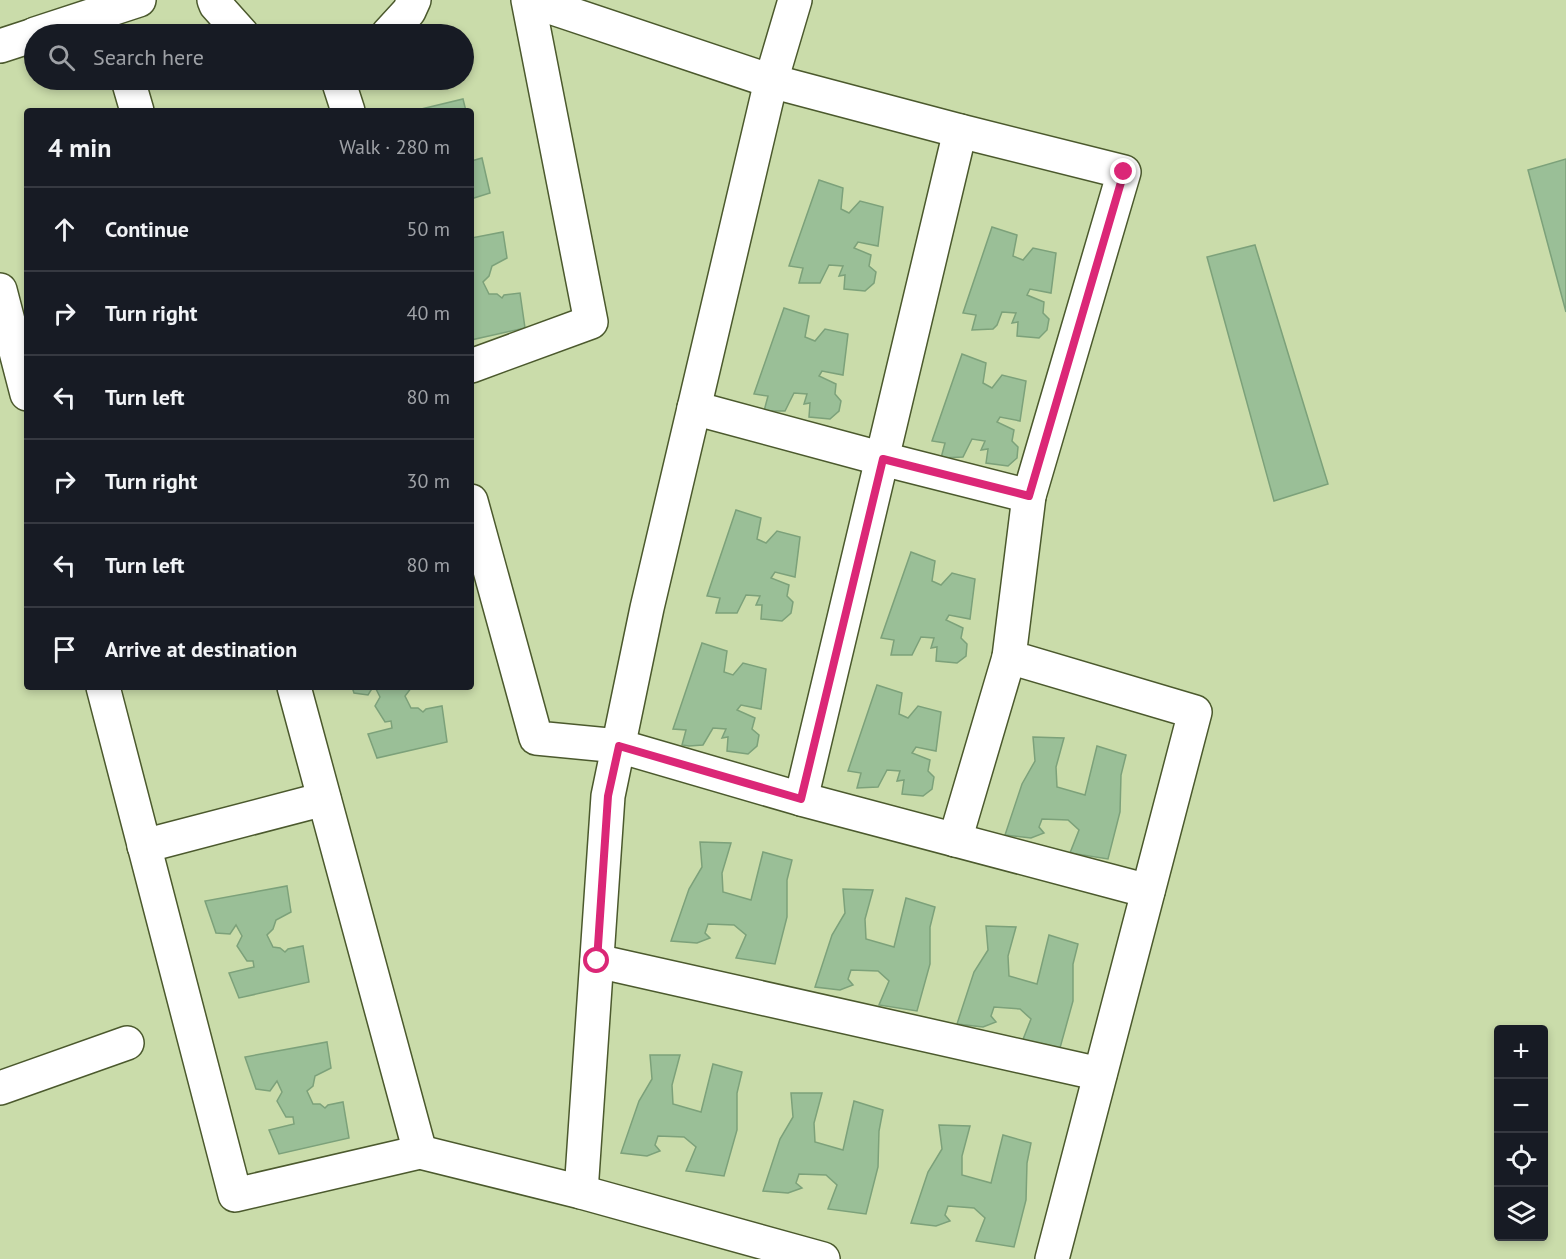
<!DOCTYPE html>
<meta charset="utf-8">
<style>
:root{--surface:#171b24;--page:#20242c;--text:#f1f3f6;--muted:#9ea1a6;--line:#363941}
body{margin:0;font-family:"PT Sans",sans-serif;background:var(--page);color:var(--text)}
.controls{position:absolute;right:18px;bottom:18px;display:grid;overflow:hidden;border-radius:6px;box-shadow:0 3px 9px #0003}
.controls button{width:54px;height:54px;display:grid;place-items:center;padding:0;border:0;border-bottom:2px solid var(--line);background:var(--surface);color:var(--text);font:30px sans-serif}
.stop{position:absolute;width:18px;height:18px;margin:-14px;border:4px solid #db2777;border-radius:50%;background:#fff}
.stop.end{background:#db2777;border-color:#fff;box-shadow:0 2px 6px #0008}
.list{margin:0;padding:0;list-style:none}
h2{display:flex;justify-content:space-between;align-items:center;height:78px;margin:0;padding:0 24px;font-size:26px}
h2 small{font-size:20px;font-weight:400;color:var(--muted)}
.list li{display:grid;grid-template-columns:39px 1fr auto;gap:18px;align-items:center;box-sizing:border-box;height:84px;padding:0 24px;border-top:2px solid var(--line)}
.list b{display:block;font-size:22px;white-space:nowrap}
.list em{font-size:20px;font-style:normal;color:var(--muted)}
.icon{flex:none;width:33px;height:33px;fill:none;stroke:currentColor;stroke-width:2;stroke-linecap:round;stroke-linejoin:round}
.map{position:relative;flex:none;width:1566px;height:1259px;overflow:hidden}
.search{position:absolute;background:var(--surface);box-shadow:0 3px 9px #0003;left:24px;top:24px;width:450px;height:66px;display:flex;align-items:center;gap:15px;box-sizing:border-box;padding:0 21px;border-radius:33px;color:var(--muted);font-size:22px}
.panel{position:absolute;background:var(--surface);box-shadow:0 3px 9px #0003;left:24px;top:108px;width:450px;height:582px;border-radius:6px}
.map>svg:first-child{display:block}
</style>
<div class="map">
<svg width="1566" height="1259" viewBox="0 0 1566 1259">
<rect width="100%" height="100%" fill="#cadcaa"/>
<g fill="#9abf97" stroke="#7ca17a" stroke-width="1.5">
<polygon points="463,99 466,111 413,111"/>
<polygon points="482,158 490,193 471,199 471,161"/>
<polygon points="1566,159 1566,312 1528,170"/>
<polygon points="819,180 843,188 841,209 849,213 860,201 883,207 878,246 858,242 854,248 871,255 869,266 876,272 874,283 865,291 844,289 845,275 839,276 843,266 829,265 820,283 799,283 803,268 789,266"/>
<polygon points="992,227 1017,235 1013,256 1023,260 1033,248 1056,253 1051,293 1030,289 1027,295 1044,302 1043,313 1049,319 1047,330 1039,338 1017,336 1018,322 1012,323 1016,313 1002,312 997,325 993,329 972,330 976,315 963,313"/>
<polygon points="503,232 507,258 492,266 489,276 483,282 489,294 497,294 502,298 504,295 520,293 525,328 471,340 471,238"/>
<polygon points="1255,245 1328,484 1274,501 1207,257"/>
<polygon points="784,308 809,316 805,337 815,341 825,329 848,334 843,375 822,371 819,376 836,384 835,394 841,401 839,411 830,419 809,417 810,403 804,404 807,394 794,393 785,411 764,411 768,396 754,394"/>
<polygon points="962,354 986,363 983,383 992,388 1002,375 1026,381 1020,421 1000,417 997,422 1014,430 1012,441 1018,447 1017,458 1008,466 986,463 988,449 981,450 985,441 972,439 963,457 941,458 945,443 932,441"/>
<polygon points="736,510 761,518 757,539 766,543 777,531 800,537 795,577 775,572 771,578 789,585 787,596 793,602 791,613 782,621 761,619 762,605 756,605 760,596 746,595 737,613 716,613 720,598 707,596"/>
<polygon points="911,552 935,561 932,581 941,585 952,573 975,579 970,619 949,615 946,620 963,628 961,638 967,644 966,656 957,663 936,661 937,647 931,648 934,638 921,637 912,655 891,655 894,640 881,638"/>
<polygon points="702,643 727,651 724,672 733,675 743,663 766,669 761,709 741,705 737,710 755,718 752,729 759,735 757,746 748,754 727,751 728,737 722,738 726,729 713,728 703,745 689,746 682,745 686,730 673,729"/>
<polygon points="877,685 902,693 899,714 908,718 918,706 941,712 936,751 916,747 912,753 930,760 928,771 934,777 932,789 923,796 902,794 904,780 897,781 900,771 887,770 878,787 857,788 861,773 848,771"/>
<polygon points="352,687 373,687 368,695 354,693"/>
<polygon points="375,687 412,687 405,696 411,708 418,708 423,712 426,709 442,706 447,742 377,758 368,734 392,728 391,721 385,722 375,706 380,697"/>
<polygon points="1033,737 1064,738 1056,767 1057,787 1085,795 1097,746 1126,755 1121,775 1120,812 1108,859 1070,853 1079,830 1068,820 1042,819 1039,827 1044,833 1031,838 1005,835 1022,784 1035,761"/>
<polygon points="700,842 731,843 722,873 723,892 751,900 763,852 792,860 787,880 787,917 775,964 736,958 746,935 734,925 708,924 705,933 710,938 697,943 671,941 689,889 702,867"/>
<polygon points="287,886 291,912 276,920 273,929 267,935 273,947 280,948 285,952 288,949 303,946 309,982 239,998 229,973 254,967 253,961 247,961 237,946 242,936 236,925 230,934 216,933 205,901"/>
<polygon points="843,889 873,890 865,919 866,939 894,947 906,898 935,907 930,927 930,964 917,1011 879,1005 889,981 878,971 851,970 848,979 853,985 840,990 815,987 832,935 845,913"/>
<polygon points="986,926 1016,927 1008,956 1009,976 1037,984 1049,935 1078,944 1073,964 1073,1001 1060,1048 1022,1042 1031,1019 1020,1009 994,1007 991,1016 996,1022 983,1027 957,1024 974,972 988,950"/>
<polygon points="327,1042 331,1068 315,1076 313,1086 307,1091 313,1104 320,1104 325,1108 328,1105 343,1102 349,1138 279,1154 269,1130 294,1124 293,1117 286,1117 277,1101 282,1092 277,1081 270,1091 256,1089 245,1057"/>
<polygon points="650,1055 680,1055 672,1085 673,1104 701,1112 713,1064 742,1072 737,1093 737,1130 724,1176 686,1171 696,1147 684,1137 658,1136 655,1145 660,1151 647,1156 621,1153 639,1101 652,1079"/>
<polygon points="791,1093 822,1093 814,1123 815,1142 843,1150 854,1101 883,1110 879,1131 878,1167 866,1214 828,1209 837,1185 826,1175 799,1174 796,1183 802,1188 788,1193 763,1191 780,1139 793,1117"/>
<polygon points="939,1125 970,1126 962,1156 962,1175 991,1183 1003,1135 1031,1143 1027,1163 1026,1200 1014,1247 976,1241 985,1218 974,1208 948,1206 945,1215 950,1221 936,1226 911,1223 928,1172 942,1149"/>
</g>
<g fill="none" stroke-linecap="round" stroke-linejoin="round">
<g stroke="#4b592d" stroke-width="36">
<g id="minor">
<polyline points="214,0 216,5 242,34"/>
<polyline points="529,0 771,81 960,131 1124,172 1029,496 1009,657 1195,712 1052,1259"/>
<polyline points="35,34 139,0"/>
<polyline points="388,34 409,11 414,0"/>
<polyline points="0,46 34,35"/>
<polyline points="128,80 137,111"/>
<polyline points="338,80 348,111"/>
<polyline points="0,290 27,394"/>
<polyline points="471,366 591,322 528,0"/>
<polyline points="694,408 883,459 1029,496"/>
<polyline points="471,501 536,738 619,746 801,799 1148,891"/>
<polyline points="103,687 235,1195 420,1152 581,1192 823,1259"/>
<polyline points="294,687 420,1152"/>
<polyline points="801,799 960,131"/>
<polyline points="955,840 1009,657"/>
<polyline points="144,846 324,799"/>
<polyline points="597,961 1100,1074"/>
<polyline points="0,1088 127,1043"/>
<polyline points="581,1192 608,796 647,608 771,81 795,0"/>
</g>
</g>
<use href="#minor" stroke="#fff" stroke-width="33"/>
</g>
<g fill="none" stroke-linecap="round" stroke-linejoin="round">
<polyline stroke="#db2777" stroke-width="8" points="597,961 608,796 619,746 801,799 883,459 1029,496 1124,172"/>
</g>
</svg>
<div class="controls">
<button>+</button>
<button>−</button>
<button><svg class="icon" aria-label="locate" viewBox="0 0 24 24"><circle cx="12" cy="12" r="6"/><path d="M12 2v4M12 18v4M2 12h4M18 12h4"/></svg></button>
<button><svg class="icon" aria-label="layers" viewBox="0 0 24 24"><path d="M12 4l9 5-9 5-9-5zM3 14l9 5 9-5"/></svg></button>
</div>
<div class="stop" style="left:597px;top:961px"></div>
<div class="stop end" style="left:1124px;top:172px"></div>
<div class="search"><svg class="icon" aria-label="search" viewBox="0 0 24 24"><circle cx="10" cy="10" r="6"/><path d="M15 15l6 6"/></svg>Search here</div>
<section class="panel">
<h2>4 min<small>Walk · 280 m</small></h2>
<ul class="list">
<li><svg class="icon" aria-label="ahead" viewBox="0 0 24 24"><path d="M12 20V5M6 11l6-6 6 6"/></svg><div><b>Continue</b></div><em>50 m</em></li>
<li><svg class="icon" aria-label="right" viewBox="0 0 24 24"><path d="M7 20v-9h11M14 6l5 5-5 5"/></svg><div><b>Turn right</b></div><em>40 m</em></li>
<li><svg class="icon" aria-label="left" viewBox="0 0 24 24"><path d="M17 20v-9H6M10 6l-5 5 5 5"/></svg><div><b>Turn left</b></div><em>80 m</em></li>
<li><svg class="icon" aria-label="right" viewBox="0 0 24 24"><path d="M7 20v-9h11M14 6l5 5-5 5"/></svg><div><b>Turn right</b></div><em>30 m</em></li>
<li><svg class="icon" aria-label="left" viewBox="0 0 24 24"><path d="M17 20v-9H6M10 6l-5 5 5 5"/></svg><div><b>Turn left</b></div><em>80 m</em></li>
<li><svg class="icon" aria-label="arrive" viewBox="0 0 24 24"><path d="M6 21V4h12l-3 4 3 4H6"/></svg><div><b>Arrive at destination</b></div></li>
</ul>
</section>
</div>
